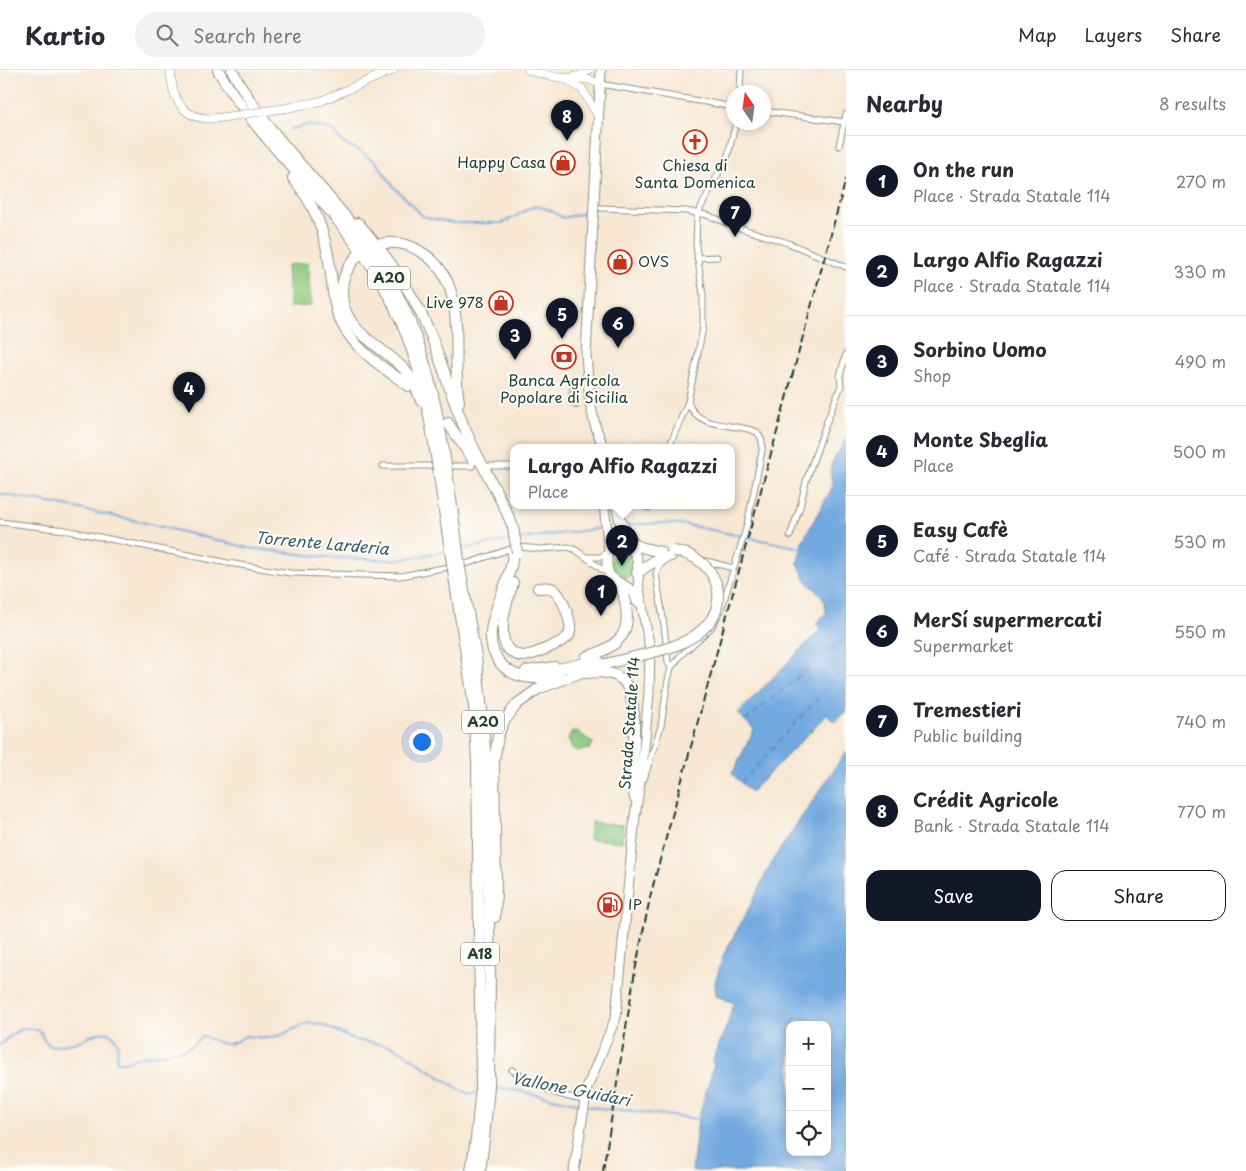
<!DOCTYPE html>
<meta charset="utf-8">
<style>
:root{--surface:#fff;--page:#f2f2f3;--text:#2b2b33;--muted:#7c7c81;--line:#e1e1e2;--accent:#111827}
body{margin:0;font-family:"Playpen Sans",sans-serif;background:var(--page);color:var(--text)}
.controls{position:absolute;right:15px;bottom:15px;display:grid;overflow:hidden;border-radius:10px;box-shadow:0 2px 8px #0003}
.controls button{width:45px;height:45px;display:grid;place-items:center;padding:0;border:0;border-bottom:1px solid var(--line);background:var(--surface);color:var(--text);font:25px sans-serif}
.compass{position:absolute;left:726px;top:15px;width:45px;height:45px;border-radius:50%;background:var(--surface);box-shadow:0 2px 8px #0003;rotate:347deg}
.you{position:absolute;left:421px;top:671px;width:18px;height:18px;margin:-12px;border:4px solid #fff;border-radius:50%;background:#1a73e8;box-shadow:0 0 0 8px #1a73e833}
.badge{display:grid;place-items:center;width:32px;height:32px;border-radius:50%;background:var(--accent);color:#fff;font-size:16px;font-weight:700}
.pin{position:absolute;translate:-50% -41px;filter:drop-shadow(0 1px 2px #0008)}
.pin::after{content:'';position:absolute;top:26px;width:18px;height:15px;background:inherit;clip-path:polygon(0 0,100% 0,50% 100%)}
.popup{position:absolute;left:510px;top:374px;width:225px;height:65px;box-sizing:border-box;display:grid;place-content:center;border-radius:10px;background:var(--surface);filter:drop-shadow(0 1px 4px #0005);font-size:16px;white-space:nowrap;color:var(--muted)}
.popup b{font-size:19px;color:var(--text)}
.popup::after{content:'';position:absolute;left:50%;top:100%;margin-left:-10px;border:10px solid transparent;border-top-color:var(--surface)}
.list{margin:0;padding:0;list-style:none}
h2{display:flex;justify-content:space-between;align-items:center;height:65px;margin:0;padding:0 20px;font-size:21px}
h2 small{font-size:16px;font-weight:400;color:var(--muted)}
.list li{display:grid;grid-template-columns:32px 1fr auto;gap:15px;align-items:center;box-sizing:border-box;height:90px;padding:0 20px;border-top:1px solid var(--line)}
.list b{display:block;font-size:19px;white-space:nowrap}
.list p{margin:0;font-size:16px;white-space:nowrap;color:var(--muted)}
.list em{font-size:16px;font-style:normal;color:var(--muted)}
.actions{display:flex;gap:10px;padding:15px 20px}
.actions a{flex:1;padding:11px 0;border:1px solid var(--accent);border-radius:15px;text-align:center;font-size:18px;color:var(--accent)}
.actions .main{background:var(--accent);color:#fff}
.icon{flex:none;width:28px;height:28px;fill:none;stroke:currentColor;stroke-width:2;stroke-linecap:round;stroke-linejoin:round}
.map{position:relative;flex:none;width:846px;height:1101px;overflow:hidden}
header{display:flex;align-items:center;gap:30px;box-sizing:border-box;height:70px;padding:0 25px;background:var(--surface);border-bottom:1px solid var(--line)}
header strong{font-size:24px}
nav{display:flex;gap:28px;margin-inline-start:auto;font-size:18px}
.search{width:350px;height:45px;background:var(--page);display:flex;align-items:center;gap:12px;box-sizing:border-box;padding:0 18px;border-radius:28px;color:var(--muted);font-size:19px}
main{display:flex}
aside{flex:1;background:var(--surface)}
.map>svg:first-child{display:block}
</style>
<header>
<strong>Kartio</strong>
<div class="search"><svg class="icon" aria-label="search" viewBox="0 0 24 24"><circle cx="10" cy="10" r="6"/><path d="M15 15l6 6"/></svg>Search here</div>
<nav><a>Map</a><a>Layers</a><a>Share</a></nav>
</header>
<main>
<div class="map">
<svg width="846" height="1101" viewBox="0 0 846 1101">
<rect width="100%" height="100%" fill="#fdfcf7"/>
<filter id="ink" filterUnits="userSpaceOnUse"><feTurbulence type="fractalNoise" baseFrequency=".02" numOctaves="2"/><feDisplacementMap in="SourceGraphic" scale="10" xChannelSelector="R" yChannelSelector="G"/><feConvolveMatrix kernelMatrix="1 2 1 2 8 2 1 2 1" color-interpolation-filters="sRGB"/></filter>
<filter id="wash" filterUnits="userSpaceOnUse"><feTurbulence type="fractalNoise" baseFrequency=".0096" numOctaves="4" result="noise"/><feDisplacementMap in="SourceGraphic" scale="20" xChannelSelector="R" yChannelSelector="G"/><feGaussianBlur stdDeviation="1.12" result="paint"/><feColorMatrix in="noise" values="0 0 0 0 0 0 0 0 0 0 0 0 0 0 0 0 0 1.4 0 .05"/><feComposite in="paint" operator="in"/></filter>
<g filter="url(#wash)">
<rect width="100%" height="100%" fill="#f7e7d3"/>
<g fill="#87c67d" stroke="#538258">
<polygon points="308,193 311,236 289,237 287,195"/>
<polygon points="575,312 580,312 584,337 582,339 575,337"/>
<path d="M 623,479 C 634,485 636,495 630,507 L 622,510 C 610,504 608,492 615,482 Z"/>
<polygon points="577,661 593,673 590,679 578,681 571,677 568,668 571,663"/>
<polygon points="591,752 623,755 622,772 589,769"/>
</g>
<g fill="#71a9e0" stroke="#48738a" fill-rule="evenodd">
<polygon points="846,368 846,641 835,652 827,645 751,722 732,704 754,660 738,643 821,559 816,554 826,543 825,532 821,525 806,511 798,493 802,472 833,416 830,402 831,395"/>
<path d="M 846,682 L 846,1101 L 692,1101 L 698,1049 L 714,995 L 712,992 L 727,955 L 734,933 L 716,926 L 715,913 L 723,886 L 756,825 L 765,805 L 776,785 ZM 790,955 L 827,955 L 827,1082 L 790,1082 Z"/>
</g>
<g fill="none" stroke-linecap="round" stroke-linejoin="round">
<g stroke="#71a9e0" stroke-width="2">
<polyline points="291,59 307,55 331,59 343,73 361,82 377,93 393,116 424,147 453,153 502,153 509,150 530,138 537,136 550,140 563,148 588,142"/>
<polyline points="0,424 55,434 137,451 249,478 334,488 397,490 448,481"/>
<polyline points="626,455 663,453 687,455 801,478"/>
<polyline points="519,469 603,458"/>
<polyline points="462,479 512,470"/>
<path d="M 0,975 C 14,963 21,953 40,961 L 44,970 L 50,976 C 58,975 66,975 73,973 C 85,971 106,953 116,969 C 120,977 116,985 117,992 C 127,994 134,987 144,986 C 159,984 174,983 188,978 C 195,975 197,970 203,966 C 222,974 227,979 245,966 L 268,968 L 281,965 L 305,954 L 314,953 L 323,955 L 355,970 L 395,977 L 460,1020 L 470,1024 L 476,1023"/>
<polyline points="493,1019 505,1018 581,1034"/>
<polyline points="588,1036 605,1039 623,1040 698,1049"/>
</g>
<g stroke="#385d68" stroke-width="1" stroke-dasharray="6 5" stroke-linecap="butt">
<polyline points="745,651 846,567"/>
<polyline points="741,713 846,597"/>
</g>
</g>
</g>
<g filter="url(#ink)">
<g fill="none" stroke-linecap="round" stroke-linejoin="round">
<g stroke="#8b9284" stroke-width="7">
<g id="street">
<polyline points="600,14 734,37"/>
<polyline points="740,22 741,0"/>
<polyline points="764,41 844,52"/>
<polyline points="839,76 846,44"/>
<polyline points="601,138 686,141 707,145 737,157 788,173 846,197"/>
<polyline points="697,188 717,187"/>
<polyline points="669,377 688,332 703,258 703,225 696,176 697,145 728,85 736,52"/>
<polyline points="383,396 429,396"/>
<polyline points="454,396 472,396"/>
<polyline points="485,396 513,396"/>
<polyline points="648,438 648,435"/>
<polyline points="0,452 65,460 228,493 290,503 401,506 469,493 510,479 520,477 540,479 568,477 576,480 607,503"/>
<polyline points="790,466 800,437 806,411 827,351 841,316 840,306 846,284"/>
<polyline points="587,487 600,487 608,483"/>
<polyline points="702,490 733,498"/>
<polyline points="665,491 658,497 656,504 664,555 668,592 671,598"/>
<path d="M 644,709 L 661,656 L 668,610 L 671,598 L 681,585 L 711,558 L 721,540 L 747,455 L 762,381 L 762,370 L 757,362 C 735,352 698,361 688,332"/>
<path d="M 512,1000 C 535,1015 558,1027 585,1030"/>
</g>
</g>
<g stroke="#8b9284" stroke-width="9">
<g id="secondary">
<path d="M 171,0 C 171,30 184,52 218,48"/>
<path d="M 528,0 C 548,6 572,14 589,0"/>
<polyline points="564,8 582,19 598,46"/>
<polyline points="578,8 590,10 600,14"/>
<polyline points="286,38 321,31 393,0"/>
</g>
</g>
<g stroke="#8b9284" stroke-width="11">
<g id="primary">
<polyline points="601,0 586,285 590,333 595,355 603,377"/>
<polyline points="604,435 609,481"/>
<path d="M 630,478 C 625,475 620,474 615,476 C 609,479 607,484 607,489 C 605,514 621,509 632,521 C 635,524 636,528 637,532"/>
<polyline points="574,1101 587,1018 616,947 635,746 642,699 649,623 650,579 639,519 637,489 634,482 625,470 616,435"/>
</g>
</g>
<g stroke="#8b9284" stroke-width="12">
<g id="highway">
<path d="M 218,0 C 256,67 315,116 359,178 C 425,267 431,356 447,460"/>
<path d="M 232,0 C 266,65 323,114 366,173 C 430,260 441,355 455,459"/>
<path d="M 293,108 C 314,134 324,159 329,191 C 333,213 332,235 342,254 C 356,281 385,299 409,316"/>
<path d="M 358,153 C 387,186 412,220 429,261 C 443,293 451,328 466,361 C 480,394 500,424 513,457"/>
<path d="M 381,174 C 395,171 409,174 421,182 C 472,212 450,285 459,332"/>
<path d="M 358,185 C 348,196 341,208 342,223 C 343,262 380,274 403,298 C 412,307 417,319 421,331"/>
<polyline points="448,353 473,390"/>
<path d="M 620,450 C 634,478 631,475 661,482"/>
<path d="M 513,483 C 511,520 473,562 501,594 C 516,611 539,609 559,606"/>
<polyline points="460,498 476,587 482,641 486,692 490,908 489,1016 484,1070 480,1101"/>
<polyline points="453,500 474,636 477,692 481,1016 476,1069 471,1101"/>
<polyline points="637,503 656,490 671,486"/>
<path d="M 513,513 C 507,531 497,560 507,578 C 512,583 518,586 524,586 C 533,585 565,572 569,565 C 574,555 562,525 553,519 C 548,516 543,518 538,518"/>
<path d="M 586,587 C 629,574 633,556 621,515"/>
<polyline points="526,601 555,597"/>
<polyline points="549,601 598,590"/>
<path d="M 586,603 C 597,602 610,601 620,608 C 645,626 628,699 635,728"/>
<polyline points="495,847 496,821 494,691 498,666 503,653 517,634 538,619 597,596 630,588"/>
</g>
</g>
<use href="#street" stroke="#fff" stroke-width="5"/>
<use href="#secondary" stroke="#fff" stroke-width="8"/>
<use href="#primary" stroke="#fff" stroke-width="9"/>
<use href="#highway" stroke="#fff" stroke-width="10"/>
<polyline stroke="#1f3d34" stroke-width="2" stroke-dasharray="8 4" stroke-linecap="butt" points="603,1101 635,901 651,823 846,109"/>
<g stroke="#8b9284" stroke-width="9" stroke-linecap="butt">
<polyline id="secondary-bridge" points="218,48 286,38"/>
</g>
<g stroke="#8b9284" stroke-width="12" stroke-linecap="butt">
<g id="highway-bridge">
<polyline points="513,457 517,482"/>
<polyline points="455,459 460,498"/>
<polyline points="447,460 453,500"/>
<path d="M 630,588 C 654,582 683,577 702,560 C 735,531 714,485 673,481"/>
</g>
</g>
<use href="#secondary-bridge" stroke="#fff" stroke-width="8"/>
<use href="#highway-bridge" stroke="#fff" stroke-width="10"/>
</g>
</g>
<defs>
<g id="church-ring" transform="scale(1.25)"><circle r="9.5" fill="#fdfcf7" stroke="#c8321e" stroke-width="1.5"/><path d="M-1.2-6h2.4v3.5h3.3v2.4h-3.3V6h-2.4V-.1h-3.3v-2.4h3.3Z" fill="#c8321e"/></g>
<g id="shop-ring" transform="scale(1.25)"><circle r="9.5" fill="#fdfcf7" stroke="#c8321e" stroke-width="1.5"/><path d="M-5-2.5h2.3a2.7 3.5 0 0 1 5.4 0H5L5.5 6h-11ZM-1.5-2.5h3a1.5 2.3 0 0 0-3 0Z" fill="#c8321e"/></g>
<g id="bank-ring" transform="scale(1.25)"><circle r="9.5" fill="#fdfcf7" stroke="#c8321e" stroke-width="1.5"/><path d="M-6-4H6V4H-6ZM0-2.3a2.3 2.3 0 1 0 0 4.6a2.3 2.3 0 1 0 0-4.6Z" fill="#c8321e"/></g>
<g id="fuel-ring" transform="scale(1.25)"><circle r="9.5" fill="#fdfcf7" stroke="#c8321e" stroke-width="1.5"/><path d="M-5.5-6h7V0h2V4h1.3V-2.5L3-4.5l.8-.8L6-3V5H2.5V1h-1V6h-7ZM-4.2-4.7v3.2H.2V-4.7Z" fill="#c8321e"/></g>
</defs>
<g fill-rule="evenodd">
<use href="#church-ring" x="695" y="72"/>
<use href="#shop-ring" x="563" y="93"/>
<use href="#shop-ring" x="620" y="192"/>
<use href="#shop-ring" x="501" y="233"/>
<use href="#bank-ring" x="564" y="287"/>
<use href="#fuel-ring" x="610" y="835"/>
</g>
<g text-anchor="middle" stroke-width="4" stroke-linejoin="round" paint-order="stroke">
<g fill="#fdfcf7" stroke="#62766e" stroke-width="1">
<rect x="368" y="196.5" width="42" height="23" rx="4"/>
<rect x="462" y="640.5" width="42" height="23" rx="4"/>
<rect x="461" y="872.5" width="38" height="23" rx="4"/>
</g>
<g font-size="14" font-weight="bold" fill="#1f3d34">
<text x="389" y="213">A20</text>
<text x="483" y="657">A20</text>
<text x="480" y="889">A18</text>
</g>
<g font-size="15" fill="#1f3d34" stroke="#fdfcf7" text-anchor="end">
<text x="546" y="98">Happy Casa</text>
<text x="695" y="101" text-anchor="middle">Chiesa di<tspan x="695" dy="17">Santa Domenica</tspan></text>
<text x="638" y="197" text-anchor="start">OVS</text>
<text x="484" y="238">Live 978</text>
<text x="564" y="316" text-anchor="middle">Banca Agricola<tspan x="564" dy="17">Popolare di Sicilia</tspan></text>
<text x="628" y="840" text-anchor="start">IP</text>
</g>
<g font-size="15" fill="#1f3d34" stroke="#fdfcf7">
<text transform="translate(630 653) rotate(-86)" y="5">Strada Statale 114</text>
</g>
<g font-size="16" font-style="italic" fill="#385d68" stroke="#fdfcf7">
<text transform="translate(322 473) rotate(5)" y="6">Torrente Larderia</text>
<text transform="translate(571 1019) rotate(11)" y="6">Vallone Guidari</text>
</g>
</g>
</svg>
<div class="controls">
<button>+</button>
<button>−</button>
<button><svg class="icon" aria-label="locate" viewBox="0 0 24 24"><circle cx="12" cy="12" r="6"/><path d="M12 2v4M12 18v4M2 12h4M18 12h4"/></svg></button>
</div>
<svg class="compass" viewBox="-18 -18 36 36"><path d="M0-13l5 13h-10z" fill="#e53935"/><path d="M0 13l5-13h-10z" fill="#7c7c81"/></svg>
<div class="you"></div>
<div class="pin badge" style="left:601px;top:546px">1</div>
<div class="pin badge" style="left:622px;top:496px">2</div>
<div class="popup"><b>Largo Alfio Ragazzi</b>Place</div>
<div class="pin badge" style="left:515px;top:290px">3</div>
<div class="pin badge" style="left:189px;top:343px">4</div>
<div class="pin badge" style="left:562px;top:269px">5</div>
<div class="pin badge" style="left:618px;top:278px">6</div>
<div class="pin badge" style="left:735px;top:167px">7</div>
<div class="pin badge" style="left:567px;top:71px">8</div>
</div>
<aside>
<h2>Nearby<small>8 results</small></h2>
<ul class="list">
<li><span class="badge">1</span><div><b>On the run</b><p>Place · Strada Statale 114</p></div><em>270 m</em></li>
<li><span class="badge">2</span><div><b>Largo Alfio Ragazzi</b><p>Place · Strada Statale 114</p></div><em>330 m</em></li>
<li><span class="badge">3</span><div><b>Sorbino Uomo</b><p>Shop</p></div><em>490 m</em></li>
<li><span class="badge">4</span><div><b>Monte Sbeglia</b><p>Place</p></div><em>500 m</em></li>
<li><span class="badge">5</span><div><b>Easy Cafè</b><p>Café · Strada Statale 114</p></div><em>530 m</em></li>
<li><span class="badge">6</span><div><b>MerSí supermercati</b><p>Supermarket</p></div><em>550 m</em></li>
<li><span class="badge">7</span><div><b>Tremestieri</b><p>Public building</p></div><em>740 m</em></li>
<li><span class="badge">8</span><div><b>Crédit Agricole</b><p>Bank · Strada Statale 114</p></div><em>770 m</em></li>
</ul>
<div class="actions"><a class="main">Save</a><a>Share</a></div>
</aside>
</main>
